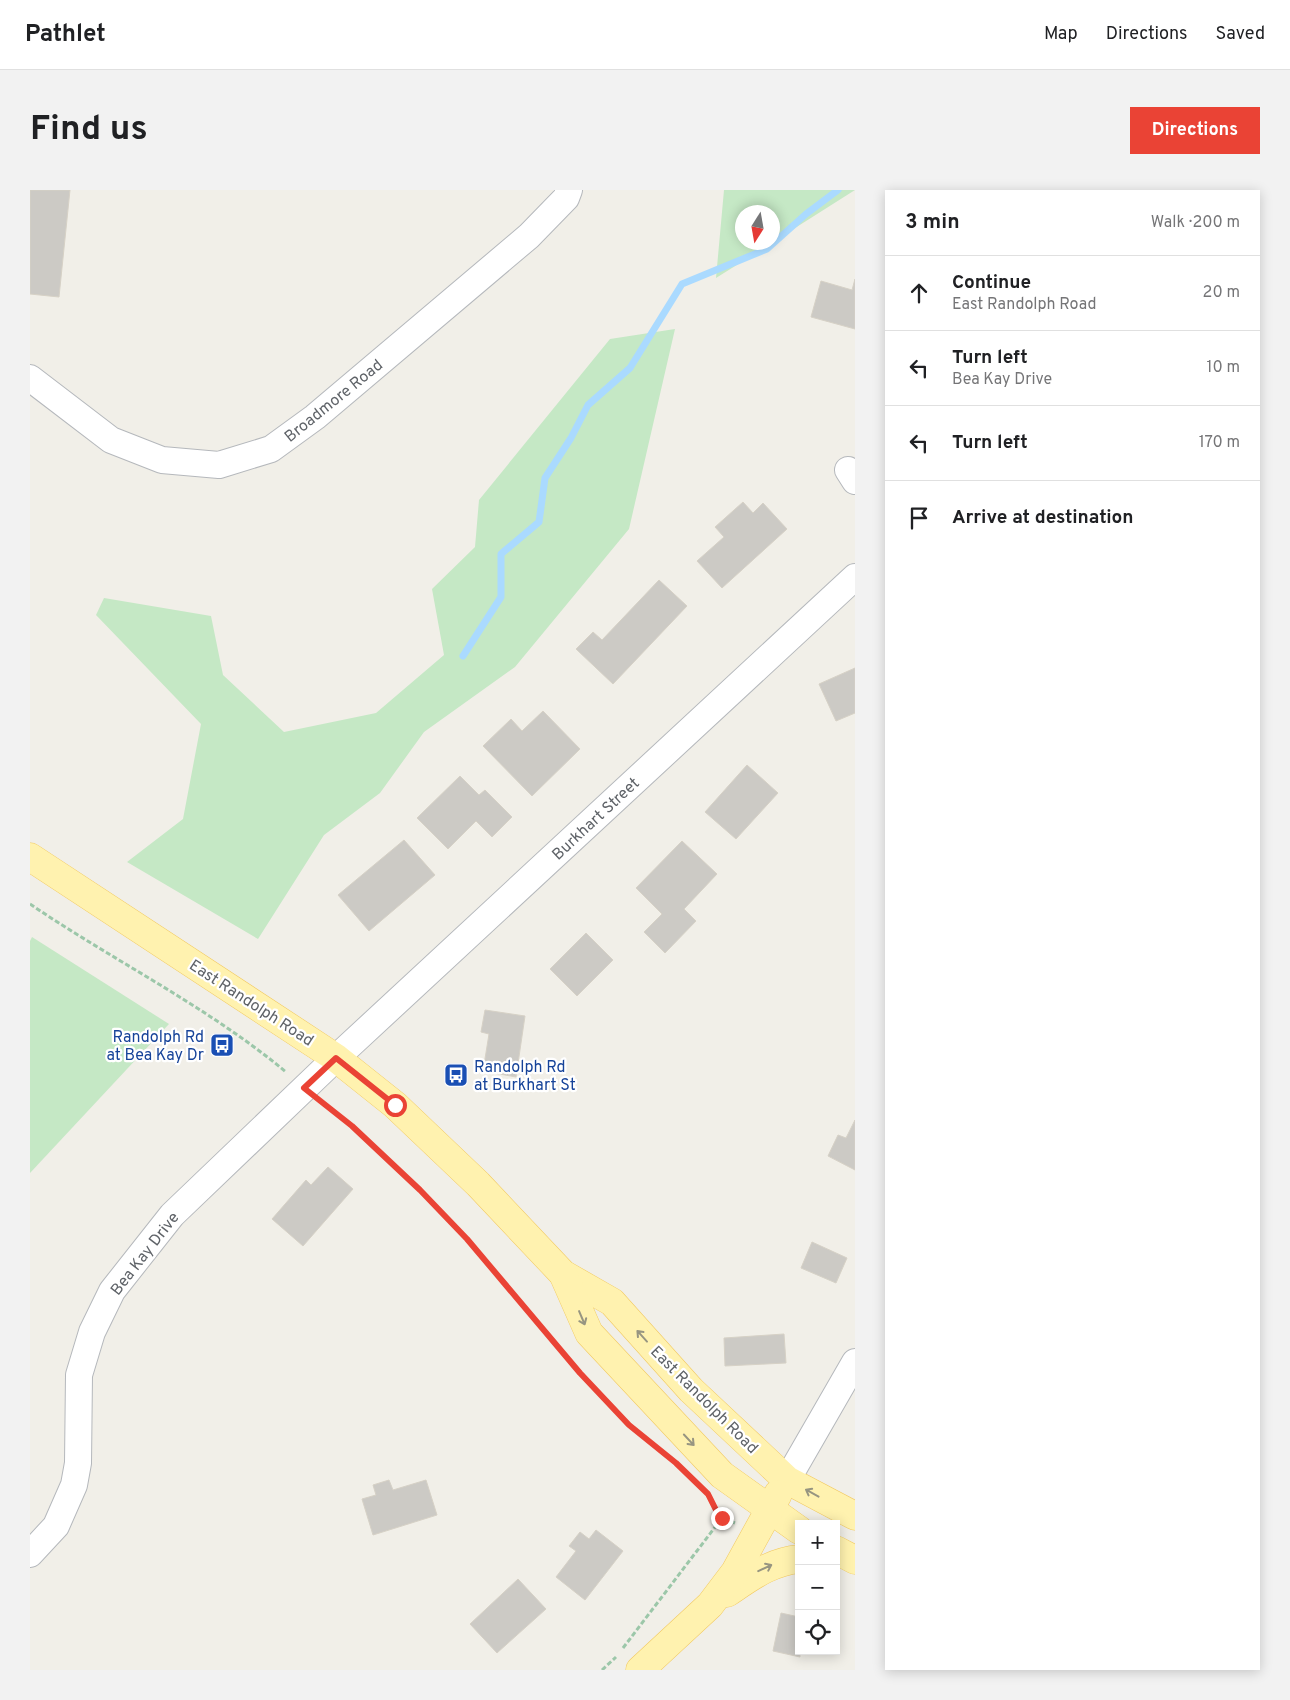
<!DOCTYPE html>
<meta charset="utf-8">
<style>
:root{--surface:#fff;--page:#f2f2f2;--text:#202124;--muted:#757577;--line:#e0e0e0;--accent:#ea4335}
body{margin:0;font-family:Overpass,sans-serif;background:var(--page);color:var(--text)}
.controls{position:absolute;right:15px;bottom:15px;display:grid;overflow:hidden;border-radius:0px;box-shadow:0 2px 12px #0003}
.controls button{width:45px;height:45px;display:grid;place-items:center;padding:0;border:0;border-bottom:1px solid var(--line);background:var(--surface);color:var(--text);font:25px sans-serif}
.compass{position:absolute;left:705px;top:15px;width:45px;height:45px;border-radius:50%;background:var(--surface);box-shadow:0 2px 12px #0003;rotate:191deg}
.stop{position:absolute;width:15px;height:15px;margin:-11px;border:4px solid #ea4335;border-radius:50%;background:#fff}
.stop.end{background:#ea4335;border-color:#fff;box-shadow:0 1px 5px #0008}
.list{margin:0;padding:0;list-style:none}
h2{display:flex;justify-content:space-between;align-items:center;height:65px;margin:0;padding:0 20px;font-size:21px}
h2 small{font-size:16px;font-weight:400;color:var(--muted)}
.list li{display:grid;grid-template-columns:32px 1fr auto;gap:15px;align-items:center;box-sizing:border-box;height:75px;padding:0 20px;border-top:1px solid var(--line)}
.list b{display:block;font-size:19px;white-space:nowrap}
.list p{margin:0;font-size:16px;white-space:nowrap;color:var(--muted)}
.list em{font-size:16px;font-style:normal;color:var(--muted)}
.icon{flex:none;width:28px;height:28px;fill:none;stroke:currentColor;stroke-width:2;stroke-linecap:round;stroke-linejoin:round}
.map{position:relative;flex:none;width:825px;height:1480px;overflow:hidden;border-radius:0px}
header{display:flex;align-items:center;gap:30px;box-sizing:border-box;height:70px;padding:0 25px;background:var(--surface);border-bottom:1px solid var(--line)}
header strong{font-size:24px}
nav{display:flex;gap:28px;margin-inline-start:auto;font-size:18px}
.intro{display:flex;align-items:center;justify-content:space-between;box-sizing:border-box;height:120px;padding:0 30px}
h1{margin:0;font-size:35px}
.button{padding:12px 22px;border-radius:0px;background:var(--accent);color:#fff;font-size:18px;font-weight:700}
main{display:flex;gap:30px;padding:0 30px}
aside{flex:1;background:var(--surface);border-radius:0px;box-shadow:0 2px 12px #0003}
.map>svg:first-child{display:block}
</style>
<header>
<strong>Pathlet</strong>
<nav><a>Map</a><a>Directions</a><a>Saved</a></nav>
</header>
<div class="intro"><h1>Find us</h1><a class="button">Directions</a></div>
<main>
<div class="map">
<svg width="825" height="1480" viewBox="0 0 825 1480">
<rect width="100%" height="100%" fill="#f1efe8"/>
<g fill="#c5e8c5">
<polygon points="694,0 825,0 743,52 742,22 712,22 712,52 742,53 686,88"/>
<polygon points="645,139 599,339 485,477 394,542 350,603 294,645 228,749 97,672 153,629 171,534 66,425 74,408 181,426 193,485 254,542 346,523 414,465 402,399 445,357 449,310 580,149"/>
<polygon points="2,747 139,834 0,983 0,751"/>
</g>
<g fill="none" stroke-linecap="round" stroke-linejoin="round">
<polyline stroke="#aadaff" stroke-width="7" points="433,466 471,407 471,364 509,332 515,288 541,248 558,215 600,178 652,94 737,59 776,24 808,0"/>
</g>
<g fill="#cccac5" stroke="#d6d1c6">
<polygon points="0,0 40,0 29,107 0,104"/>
<polygon points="825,89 825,139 781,127 791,91 822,100"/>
<polygon points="713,312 723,323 733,313 757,339 692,398 667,371 694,347 685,337"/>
<polygon points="629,390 657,416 583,494 546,459 563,442 572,450"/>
<polygon points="825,478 825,523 806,531 789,494"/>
<polygon points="513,521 550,559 502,606 453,556 481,529 492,541"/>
<polygon points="717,575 748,603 706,649 675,622"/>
<polygon points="430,586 449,605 455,600 482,627 462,647 446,631 418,659 387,628"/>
<polygon points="374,650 405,685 339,741 308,705"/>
<polygon points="652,651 687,684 654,719 666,731 635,763 614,742 632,724 606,698"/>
<polygon points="556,743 583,770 547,806 520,779"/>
<polygon points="455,820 495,826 486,887 453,881 459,844 451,842"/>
<polygon points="825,930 825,980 798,966 808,945 816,948"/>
<polygon points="298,977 323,999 273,1056 242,1029 276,990 281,995"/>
<polygon points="782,1052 817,1068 806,1093 771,1078"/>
<polygon points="754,1144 756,1173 695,1176 694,1148"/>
<polygon points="359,1290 363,1300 396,1290 407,1325 343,1345 332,1309 346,1305 343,1295"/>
<polygon points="566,1340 593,1361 555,1410 526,1387 546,1361 539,1356 550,1342 559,1349"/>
<polygon points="488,1389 516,1419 467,1463 440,1434"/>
<polygon points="751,1423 769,1427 770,1467 743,1461"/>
</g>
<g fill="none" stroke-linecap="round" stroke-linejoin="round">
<g stroke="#b5b8bc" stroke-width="28">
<g id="minor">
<polyline points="0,188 81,250 132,270 189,275 241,259 285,227 499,46 536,8 539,0"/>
<polyline points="818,280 825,291"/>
<polyline points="757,1290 825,1172"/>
<polyline points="0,1364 26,1336 44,1295 48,1273 49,1185 62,1142 82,1101 142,1025 306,868 825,387"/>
</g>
</g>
<g stroke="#f2c960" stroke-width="29">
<g id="major">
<polyline points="0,667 306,868 365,915 448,994 533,1084 582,1112 661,1200 757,1290 825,1326"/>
<polyline points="533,1084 559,1143 692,1285 769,1340"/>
<polyline points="806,1360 825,1370"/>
<path d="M 697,1403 C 721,1387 740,1372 769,1369"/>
<polyline points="610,1480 680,1415 705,1382 748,1304"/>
</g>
</g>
<g stroke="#9cc7a9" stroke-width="3" stroke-dasharray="5 2.5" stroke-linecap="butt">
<path d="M 0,714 C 84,771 178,817 256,882"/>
<polyline points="293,914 322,936 389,1000 437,1049 550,1183 599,1235 637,1267"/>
<polyline points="682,1311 689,1327 705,1333"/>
<polyline points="593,1458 692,1328"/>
<polyline points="572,1480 586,1467"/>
</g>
<use href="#minor" stroke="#fff" stroke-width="26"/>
<use href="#major" stroke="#fff2af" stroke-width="28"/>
</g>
<defs><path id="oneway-shaft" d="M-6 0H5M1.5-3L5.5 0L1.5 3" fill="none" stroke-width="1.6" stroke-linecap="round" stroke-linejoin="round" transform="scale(1.25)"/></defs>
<g stroke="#979581">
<use href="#oneway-shaft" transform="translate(552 1128) rotate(67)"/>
<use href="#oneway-shaft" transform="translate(612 1146) rotate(-132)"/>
<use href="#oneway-shaft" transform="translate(659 1250) rotate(47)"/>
<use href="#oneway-shaft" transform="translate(782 1303) rotate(-151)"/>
<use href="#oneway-shaft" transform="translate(735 1378) rotate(-25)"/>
</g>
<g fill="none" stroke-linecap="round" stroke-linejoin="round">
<polyline stroke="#ea4335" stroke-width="6" points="365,915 306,868 274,898 322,936 390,1000 437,1049 550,1183 599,1235 646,1273 678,1304 689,1326 692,1328"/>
</g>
<defs>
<g id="bus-square" transform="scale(1.25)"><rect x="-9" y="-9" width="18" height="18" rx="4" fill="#1a4fb4" stroke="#fff"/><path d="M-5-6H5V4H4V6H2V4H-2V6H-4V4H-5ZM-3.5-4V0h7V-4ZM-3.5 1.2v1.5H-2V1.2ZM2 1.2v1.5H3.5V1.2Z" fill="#fff"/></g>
</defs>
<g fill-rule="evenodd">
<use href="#bus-square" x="192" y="855"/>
<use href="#bus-square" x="426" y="885"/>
</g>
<g text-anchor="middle" stroke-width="4.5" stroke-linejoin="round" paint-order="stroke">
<g font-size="16" fill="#5f6368" stroke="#fff">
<text transform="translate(303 210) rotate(-39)" y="6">Broadmore Road</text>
<text transform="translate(565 628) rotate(-43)" y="6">Burkhart Street</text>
<text transform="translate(222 812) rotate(33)" y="6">East Randolph Road</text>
<text transform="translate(114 1063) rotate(-52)" y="6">Bea Kay Drive</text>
<text transform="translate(675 1209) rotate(45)" y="6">East Randolph Road</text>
</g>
<g font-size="16" fill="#164399" stroke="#fff" text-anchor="end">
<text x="174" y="852">Randolph Rd<tspan x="174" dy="18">at Bea Kay Dr</tspan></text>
<text x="444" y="882" text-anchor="start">Randolph Rd<tspan x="444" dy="18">at Burkhart St</tspan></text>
</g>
</g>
</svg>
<div class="controls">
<button>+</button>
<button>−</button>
<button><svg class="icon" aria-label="locate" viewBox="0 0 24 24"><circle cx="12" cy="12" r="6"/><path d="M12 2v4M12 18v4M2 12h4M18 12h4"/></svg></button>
</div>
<svg class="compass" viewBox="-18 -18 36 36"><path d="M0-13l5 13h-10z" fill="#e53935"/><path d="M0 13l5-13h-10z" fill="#757577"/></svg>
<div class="stop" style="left:365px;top:915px"></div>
<div class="stop end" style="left:692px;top:1328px"></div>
</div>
<aside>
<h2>3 min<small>Walk · 200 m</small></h2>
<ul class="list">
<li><svg class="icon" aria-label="ahead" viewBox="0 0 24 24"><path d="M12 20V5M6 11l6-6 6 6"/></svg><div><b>Continue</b><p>East Randolph Road</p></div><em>20 m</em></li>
<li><svg class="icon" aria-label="left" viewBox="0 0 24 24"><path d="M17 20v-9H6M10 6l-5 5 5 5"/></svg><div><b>Turn left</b><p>Bea Kay Drive</p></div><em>10 m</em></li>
<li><svg class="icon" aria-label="left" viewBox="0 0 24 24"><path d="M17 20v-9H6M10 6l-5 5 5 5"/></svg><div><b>Turn left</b></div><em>170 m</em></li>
<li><svg class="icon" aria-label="arrive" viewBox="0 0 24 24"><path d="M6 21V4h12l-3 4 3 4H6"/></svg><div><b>Arrive at destination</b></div></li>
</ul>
</aside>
</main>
